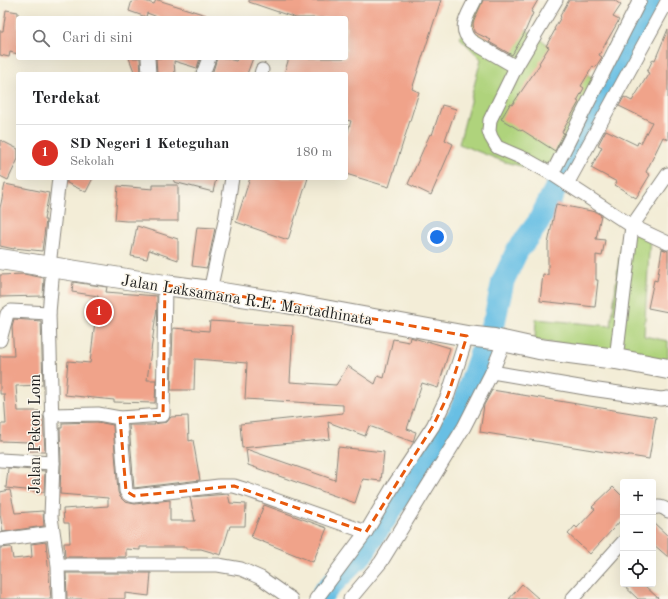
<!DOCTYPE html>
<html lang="id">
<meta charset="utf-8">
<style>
:root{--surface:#fff;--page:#f2f2f2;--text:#202124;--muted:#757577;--line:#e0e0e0;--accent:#d93025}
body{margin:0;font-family:"Old Standard TT",serif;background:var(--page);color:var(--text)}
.controls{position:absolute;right:12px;bottom:12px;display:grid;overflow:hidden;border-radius:4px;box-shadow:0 4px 16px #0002}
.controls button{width:36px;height:36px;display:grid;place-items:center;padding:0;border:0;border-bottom:1px solid var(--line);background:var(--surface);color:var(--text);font:20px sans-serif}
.you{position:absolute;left:437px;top:237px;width:14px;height:14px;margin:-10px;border:3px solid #fff;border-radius:50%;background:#1a73e8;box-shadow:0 0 0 6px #1a73e833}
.badge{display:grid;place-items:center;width:26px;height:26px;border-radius:50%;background:var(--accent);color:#fff;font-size:13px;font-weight:700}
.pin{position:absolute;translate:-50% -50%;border:2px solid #fff;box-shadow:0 1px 4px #0006}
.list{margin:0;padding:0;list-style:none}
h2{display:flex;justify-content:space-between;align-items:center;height:52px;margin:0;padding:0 16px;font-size:17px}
h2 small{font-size:13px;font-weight:400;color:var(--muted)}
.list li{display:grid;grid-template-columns:26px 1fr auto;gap:12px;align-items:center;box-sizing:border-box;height:56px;padding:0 16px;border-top:1px solid var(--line)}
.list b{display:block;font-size:15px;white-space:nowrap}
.list p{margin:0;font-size:13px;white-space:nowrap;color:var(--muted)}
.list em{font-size:13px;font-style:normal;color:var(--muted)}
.icon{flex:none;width:22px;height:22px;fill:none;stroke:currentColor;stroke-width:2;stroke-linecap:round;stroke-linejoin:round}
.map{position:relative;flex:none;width:668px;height:599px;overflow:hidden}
.search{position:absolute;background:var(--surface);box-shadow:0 4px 16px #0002;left:16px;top:16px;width:332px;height:44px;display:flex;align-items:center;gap:10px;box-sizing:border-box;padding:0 14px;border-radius:4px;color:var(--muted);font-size:15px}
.panel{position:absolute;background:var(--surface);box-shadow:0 4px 16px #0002;left:16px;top:72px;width:332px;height:108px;border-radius:4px}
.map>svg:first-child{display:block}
</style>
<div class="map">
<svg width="668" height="599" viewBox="0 0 668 599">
<rect width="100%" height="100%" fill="#fbf7ec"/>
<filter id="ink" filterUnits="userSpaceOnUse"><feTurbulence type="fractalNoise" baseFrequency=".025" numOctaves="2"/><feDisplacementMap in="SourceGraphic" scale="8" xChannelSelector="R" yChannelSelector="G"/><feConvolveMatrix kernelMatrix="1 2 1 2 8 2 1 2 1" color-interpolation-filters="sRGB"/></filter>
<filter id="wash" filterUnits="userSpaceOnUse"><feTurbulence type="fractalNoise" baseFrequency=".012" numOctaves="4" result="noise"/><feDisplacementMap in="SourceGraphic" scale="16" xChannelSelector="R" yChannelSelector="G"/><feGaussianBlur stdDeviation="0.9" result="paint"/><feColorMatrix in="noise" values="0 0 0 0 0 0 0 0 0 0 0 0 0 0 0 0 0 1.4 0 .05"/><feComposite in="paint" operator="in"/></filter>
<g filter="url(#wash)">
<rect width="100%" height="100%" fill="#f3edd7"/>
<g fill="#afd37c" stroke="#66784c">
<polygon points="477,0 483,0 543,41 598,82 552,174 505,162 459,144 481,59 460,38"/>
<polygon points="623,228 650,235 644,336 668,341 668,363 535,340 536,319 611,326"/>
</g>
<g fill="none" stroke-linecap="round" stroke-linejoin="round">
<g stroke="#67bfe4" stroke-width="23">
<polyline points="561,178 649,0"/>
<polyline points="324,592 362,554 426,457 459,416 482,350 495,318 503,281 517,251 538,223 556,188"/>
</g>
</g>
<g id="blocks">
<g fill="#f0a38a">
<polygon points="132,0 142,0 154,4 156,0 158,0 206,15 206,18 160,18 147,13 146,17 129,11"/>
<polygon points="249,0 441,0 412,89 419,92 389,187 346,174 346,138 351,121 346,120 346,74 284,74 289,58 346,58 346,18 296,18 249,2"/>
<polygon points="483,0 538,0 531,12 533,13 524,34 512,55 489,42 491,40 474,32 473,23"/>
<polygon points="569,0 614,0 621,5 613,17 619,20 599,55 602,57 595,68 593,66 581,86 584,88 577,101 579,102 562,132 564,133 555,151 522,130 521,131 501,119 510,104 512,105 540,64 539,63 549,47 546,46 555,30 554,29 561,17 560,16"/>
<polygon points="6,10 18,12 18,54 10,52 9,57 0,55 0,31 3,31"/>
<polygon points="668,29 668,140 663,137 646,172 650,175 636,198 615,185 617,182 591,168 602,147 598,145 606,130 637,145 638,142 641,143 652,122 619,106 624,97 632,101 649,73 647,72 653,59 655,60"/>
<polygon points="129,58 140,58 141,74 135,74"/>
<polygon points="156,58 200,58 197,68 174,61 175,74 157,74"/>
<polygon points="217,58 225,58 236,61 238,58 253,58 247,74 212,74"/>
<polygon points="442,105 456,109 445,140 453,144 431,195 408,184 430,134 432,135"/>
<polygon points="0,140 18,149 18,159 8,180 0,176"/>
<polygon points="67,178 93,178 86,192 67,183"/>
<polygon points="174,178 210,178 216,179 213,192 174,182"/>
<polygon points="250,178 308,178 288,240 236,222"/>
<polygon points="5,184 49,193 44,220 46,220 42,251 14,248 14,249 0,246 0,208"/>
<polygon points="153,185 178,185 178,221 126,221 115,220 118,186 153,189"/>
<polygon points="556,204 596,212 601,215 596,239 605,240 602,256 596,255 596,280 598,280 595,307 540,301 543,274 548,275 548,244"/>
<polygon points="137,226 178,239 178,260 149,250 147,259 131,256"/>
<polygon points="197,227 215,228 207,268 192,266"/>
<polygon points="662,249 668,251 668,312 648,308 654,280 657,281"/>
<polygon points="24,274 44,278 43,296 0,297 0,275"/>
<polygon points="73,282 107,287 106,292 157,296 157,307 147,380 156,380 155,403 114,402 114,400 65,395 68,361 90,363 98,296 72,292"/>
<polygon points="14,319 41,321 43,385 16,386 18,411 39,411 38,416 43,416 45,451 29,451 29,442 0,441 1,424 6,424 4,394 0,394 0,356 14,356 12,326"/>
<polygon points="210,321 293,326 290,382 336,385 348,366 375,384 378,376 384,378 393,339 409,342 410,337 427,342 427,341 450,348 438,388 422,383 407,429 416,432 413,442 369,426 365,436 328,422 330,439 242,448 240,424 343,413 343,405 245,399 247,363 195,359 194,390 171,390 173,328 209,331"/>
<polygon points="492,390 656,417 649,459 480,432 484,405"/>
<polygon points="188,416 189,441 193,440 200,480 134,488 129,425 155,425 154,424 167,422 171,417"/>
<polygon points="97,422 113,425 118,492 120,497 125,502 135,504 170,500 170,521 195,521 190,497 228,494 230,503 246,504 245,526 230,526 221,555 201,549 186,549 186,547 140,547 140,550 126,549 126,557 65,557 64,543 70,543 69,523 64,523 63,509 108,506 108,498 60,494 61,463 60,428 62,428 62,423"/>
<polygon points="338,447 384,452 381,481 363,479 355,503 248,465 246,449 335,480"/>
<polygon points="8,468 45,471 44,492 6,488"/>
<polygon points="613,487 623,497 623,518 590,554 568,534 575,526 577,528 595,509 592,507"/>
<polygon points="10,490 15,513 43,511 44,526 3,532 0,514 0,492"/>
<polygon points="264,505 327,528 313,562 251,537"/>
<polygon points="653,522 668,536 668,557 653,544"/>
<polygon points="46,542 51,599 0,599 0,548 11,547 13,559 32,557 31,544"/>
<polygon points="66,573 151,573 149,596 125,593 125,599 67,599"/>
<polygon points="522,584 539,599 509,599"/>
<polygon points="622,584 643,584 659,599 638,599"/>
</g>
</g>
</g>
<g filter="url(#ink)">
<use href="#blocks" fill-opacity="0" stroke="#88847a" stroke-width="1"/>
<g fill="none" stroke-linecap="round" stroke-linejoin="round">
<g stroke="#88847a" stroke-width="15">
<g id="street">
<path d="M 475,0 C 468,15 457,28 471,41 L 516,67"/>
<polyline points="556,0 516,67 490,120 489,131 491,137 497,147 527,160 552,174 632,226 668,243"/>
<polyline points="148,58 149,74"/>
<polyline points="203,74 209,58"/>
<polyline points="261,74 262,70"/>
<polyline points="552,174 640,0"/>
<polyline points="567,184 668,0"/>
<polyline points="49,266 59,178"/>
<polyline points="53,268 49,313 53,463 51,517 58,565 59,599"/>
<polyline points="210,291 225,221 232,178"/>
<polyline points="0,340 7,314 11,311 49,313"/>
<polyline points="616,359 632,226 668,174"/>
<polyline points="492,372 591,389 661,399 668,398"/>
<polyline points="51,415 98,414 120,418 163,415 165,285"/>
<path d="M 120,418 L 126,491 C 128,495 130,495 134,496 L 219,486 L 234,486 L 247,490 L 366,532"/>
<polyline points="0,460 53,463"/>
<path d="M 653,508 C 659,506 663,507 668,511"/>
<polyline points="0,540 52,533"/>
<polyline points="58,565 218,565 241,569 261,578 291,599"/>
<polyline points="316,599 366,532 394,485 433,426 448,395 467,336"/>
<polyline points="350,599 381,562 464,427 492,372 504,342"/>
<polyline points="572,599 623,542"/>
</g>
</g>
<g stroke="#88847a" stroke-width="22">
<polyline id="primary" points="0,259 165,285 210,291 286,303 467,336 494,339 539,349 616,359 668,369"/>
</g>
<use href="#street" stroke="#fff" stroke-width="13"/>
<use href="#primary" stroke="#fff" stroke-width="20"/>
</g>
</g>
<path fill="none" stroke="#e8590c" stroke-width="3" stroke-dasharray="8 5" stroke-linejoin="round" d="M 165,285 L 286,303 L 467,336 L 448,395 L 433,426 L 366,532 L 234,486 L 134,496 L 126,491 L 120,418 L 163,415 Z"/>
<g text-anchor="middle" stroke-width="3" stroke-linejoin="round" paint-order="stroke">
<g font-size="16" fill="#1c1c1c" stroke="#fbf7ec">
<text transform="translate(247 299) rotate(9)" y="6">Jalan Laksamana R.E. Martadhinata</text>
<text transform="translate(34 434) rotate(-90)" y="6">Jalan Pekon Lom</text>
</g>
</g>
</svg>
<div class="controls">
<button>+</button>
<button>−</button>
<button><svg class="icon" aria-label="locate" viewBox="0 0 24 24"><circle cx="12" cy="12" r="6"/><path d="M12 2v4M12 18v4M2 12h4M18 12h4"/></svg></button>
</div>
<div class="you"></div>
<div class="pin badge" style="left:99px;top:312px">1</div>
<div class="search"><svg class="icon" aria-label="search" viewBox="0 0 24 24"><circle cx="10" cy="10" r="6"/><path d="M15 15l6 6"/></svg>Cari di sini</div>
<section class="panel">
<h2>Terdekat<small></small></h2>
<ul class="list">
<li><span class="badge">1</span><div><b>SD Negeri 1 Keteguhan</b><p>Sekolah</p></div><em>180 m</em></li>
</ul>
</section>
</div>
